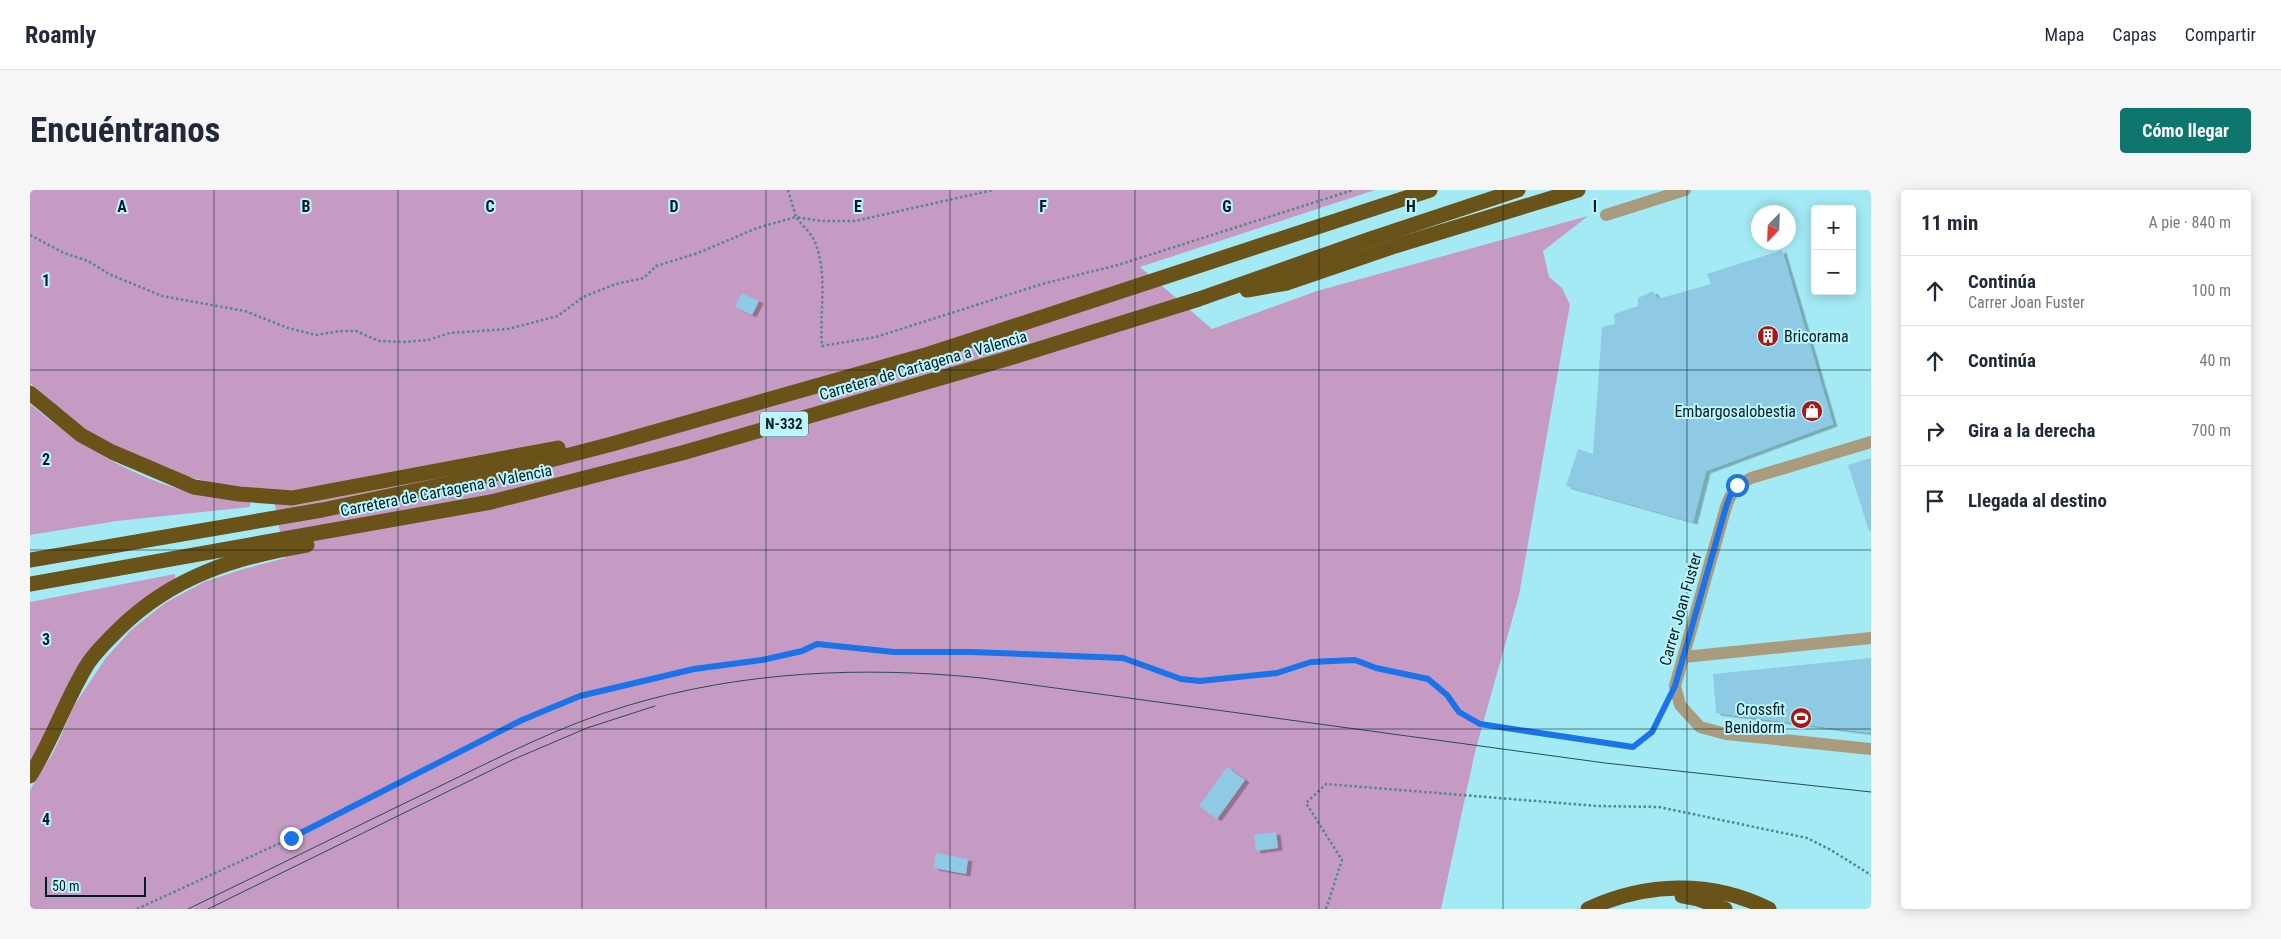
<!DOCTYPE html>
<html lang="es">
<meta charset="utf-8">
<style>
:root{--surface:#fff;--page:#f6f6f7;--text:#1f2937;--muted:#747a83;--line:#e0e1e3;--accent:#0f766e}
body{margin:0;font-family:"Roboto Condensed",sans-serif;background:var(--page);color:var(--text)}
.controls{position:absolute;right:15px;top:15px;display:grid;overflow:hidden;border-radius:5px;box-shadow:0 2px 12px #0003}
.controls button{width:45px;height:45px;display:grid;place-items:center;padding:0;border:0;border-bottom:1px solid var(--line);background:var(--surface);color:var(--text);font:25px sans-serif}
.compass{position:absolute;left:1721px;top:15px;width:45px;height:45px;border-radius:50%;background:var(--surface);box-shadow:0 2px 12px #0003;rotate:203deg}
.scale{position:absolute;left:15px;bottom:12px;width:101px;box-sizing:border-box;padding-left:5px;border:2px solid #011e22;border-top:0;font-size:14px;line-height:18px;white-space:nowrap;color:#011e22;-webkit-text-stroke:4px #bdf5fe;paint-order:stroke}
.stop{position:absolute;width:15px;height:15px;margin:-11px;border:4px solid #1a73e8;border-radius:50%;background:#fff}
.stop.end{background:#1a73e8;border-color:#fff;box-shadow:0 1px 5px #0008}
.list{margin:0;padding:0;list-style:none}
h2{display:flex;justify-content:space-between;align-items:center;height:65px;margin:0;padding:0 20px;font-size:21px}
h2 small{font-size:16px;font-weight:400;color:var(--muted)}
.list li{display:grid;grid-template-columns:32px 1fr auto;gap:15px;align-items:center;box-sizing:border-box;height:70px;padding:0 20px;border-top:1px solid var(--line)}
.list b{display:block;font-size:19px;white-space:nowrap}
.list p{margin:0;font-size:16px;white-space:nowrap;color:var(--muted)}
.list em{font-size:16px;font-style:normal;color:var(--muted)}
.icon{flex:none;width:28px;height:28px;fill:none;stroke:currentColor;stroke-width:2;stroke-linecap:round;stroke-linejoin:round}
.map{position:relative;flex:none;width:1841px;height:719px;overflow:hidden;border-radius:5px}
header{display:flex;align-items:center;gap:30px;box-sizing:border-box;height:70px;padding:0 25px;background:var(--surface);border-bottom:1px solid var(--line)}
header strong{font-size:24px}
nav{display:flex;gap:28px;margin-inline-start:auto;font-size:18px}
.intro{display:flex;align-items:center;justify-content:space-between;box-sizing:border-box;height:120px;padding:0 30px}
h1{margin:0;font-size:35px}
.button{padding:12px 22px;border-radius:5px;background:var(--accent);color:#fff;font-size:18px;font-weight:700}
main{display:flex;gap:30px;padding:0 30px}
aside{flex:1;background:var(--surface);border-radius:5px;box-shadow:0 2px 12px #0003}
.map>svg:first-child{display:block}
</style>
<header>
<strong>Roamly</strong>
<nav><a>Mapa</a><a>Capas</a><a>Compartir</a></nav>
</header>
<div class="intro"><h1>Encuéntranos</h1><a class="button">Cómo llegar</a></div>
<main>
<div class="map">
<svg width="1841" height="719" viewBox="0 0 1841 719">
<defs>
<filter id="shadow"><feDropShadow dx="4.5" dy="2.5" stdDeviation="0" flood-color="#0004"/></filter>
</defs>
<rect width="100%" height="100%" fill="#a4eaf5"/>
<g fill="#c59bc3">
<polygon points="0,0 1345,0 1110,77 1182,139 1287,101 1558,26 1513,61 1519,87 1532,98 1540,115 1536,136 1489,405 1445,562 1411,719 0,719 0,600 23,563 44,516 75,469 101,440 135,413 174,392 210,380 255,368 244,310 135,280 70,248 46,233 0,193"/>
<path d="M 0,214 C 48,254 102,288 164,303 C 182,307 202,309 220,312 L 220,317 L 87,331 L 0,345 Z"/>
<polygon points="145,384 145,389 93,427 0,576 0,412"/>
</g>
<g fill="#8fcae5" filter="url(#shadow)">
<polygon points="1752,60 1803,234 1676,281 1663,332 1536,296 1548,259 1563,264 1572,137 1585,134 1584,124 1608,116 1608,108 1623,101 1628,109 1681,94 1677,84"/>
<polygon points="712,103 729,111 722,125 705,117"/>
<polygon points="1841,268 1841,340 1839,341 1818,275"/>
<polygon points="1841,468 1841,543 1686,523 1683,484"/>
<polygon points="1197,577 1215,590 1187,629 1169,616"/>
<polygon points="1246,642 1248,658 1226,661 1224,645"/>
<polygon points="906,663 938,669 936,684 904,678"/>
</g>
<g fill="none" stroke-linecap="round" stroke-linejoin="round">
<g stroke="#54868e" stroke-width="2.5" stroke-dasharray="2.5 2.5" stroke-linecap="butt">
<polyline points="758,0 766,27 791,31 825,31 963,0"/>
<path d="M 0,45 L 34,63 L 58,71 L 79,84 L 132,106 L 215,121 L 258,138 L 286,145 L 310,141 L 326,141 L 349,151 L 374,152 L 398,150 L 420,143 L 478,139 L 528,126 L 553,107 L 586,94 L 614,88 L 626,76 L 668,63 L 727,38 L 766,27 C 771,34 779,41 783,48 C 799,79 789,122 792,156 L 846,147 L 1012,94 L 1088,75 L 1323,0"/>
<polyline points="107,719 261,648 492,530 550,506 665,479 732,470 772,461 787,454 864,462 916,461 1093,468 1151,489 1170,491 1247,483 1281,472 1325,470 1346,478 1398,489 1417,505 1429,522 1450,535 1603,557 1622,542 1637,513"/>
<polyline points="1296,719 1312,670 1276,613 1296,594 1567,616 1629,617 1777,648 1801,660 1841,685"/>
</g>
<g stroke="#a99c7e" stroke-width="12">
<polyline points="1576,25 1655,0"/>
<path d="M 1841,252 L 1721,288 C 1707,295 1701,302 1696,317 L 1645,496 L 1650,515 L 1670,537 L 1696,544 L 1841,559"/>
<polyline points="1654,467 1841,448"/>
</g>
<g stroke="#695319" stroke-width="15">
<polyline points="1217,100 1257,93 1365,56 1548,0"/>
<polyline points="0,203 51,245 82,262 164,297 209,304 262,308 528,258"/>
<polyline points="0,370 292,320 474,282 582,254 899,164 1400,0"/>
<polyline points="0,394 461,312 652,263 983,167 1169,109 1340,49 1488,0"/>
<path d="M 0,586 C 22,551 35,511 57,475 C 66,461 78,450 90,438 C 142,387 205,367 277,355"/>
<polyline points="1652,706 1668,709 1695,719"/>
<path d="M 1558,719 C 1616,692 1681,690 1739,719"/>
</g>
<g stroke="#264d52" stroke-width="1">
<path d="M 158,719 C 241,679 323,638 406,598 C 468,568 529,536 596,516 C 712,481 832,476 952,488 L 1575,573 L 1841,602"/>
<polyline points="178,719 482,570 557,538 625,516"/>
</g>
</g>
<g fill="none" stroke-linecap="round" stroke-linejoin="round">
<polyline stroke="#1a73e8" stroke-width="6" points="261,648 492,530 550,506 664,479 732,470 772,461 787,454 864,462 941,462 1093,468 1151,489 1170,491 1247,483 1281,472 1325,470 1346,478 1398,489 1417,505 1429,522 1450,534 1603,557 1622,542 1645,496 1696,317 1700,306 1707,295"/>
</g>
<path fill="none" stroke="#011e22" stroke-width="1" stroke-opacity="0.55" d="M 184,0 L 184,719M 368,0 L 368,719M 552,0 L 552,719M 736,0 L 736,719M 920,0 L 920,719M 1105,0 L 1105,719M 1289,0 L 1289,719M 1473,0 L 1473,719M 1657,0 L 1657,719M 0,180 L 1841,180M 0,360 L 1841,360M 0,539 L 1841,539"/>
<defs>
<g id="building-disc" transform="scale(1.125)"><circle r="9.5" fill="#a91615" stroke="#bdf5fe"/><path d="M-4-6H4V6H1V3H-1V6H-4ZM-2.5-4.3h1.7v1.8h-1.7ZM.8-4.3h1.7v1.8H.8ZM-2.5-1h1.7V.8h-1.7ZM.8-1h1.7V.8H.8Z" fill="#fff"/></g>
<g id="shop-disc" transform="scale(1.125)"><circle r="9.5" fill="#a91615" stroke="#bdf5fe"/><path d="M-5-2.5h2.3a2.7 3.5 0 0 1 5.4 0H5L5.5 6h-11ZM-1.5-2.5h3a1.5 2.3 0 0 0-3 0Z" fill="#fff"/></g>
<g id="stadium-disc" transform="scale(1.125)"><circle r="9.5" fill="#a91615" stroke="#bdf5fe"/><path d="M0-5a6.5 5 0 1 0 0 10a6.5 5 0 1 0 0-10ZM-3.5-1.8h7v3.6h-7Z" fill="#fff"/></g>
</defs>
<g fill-rule="evenodd">
<use href="#building-disc" x="1738" y="146"/>
<use href="#shop-disc" x="1782" y="221"/>
<use href="#stadium-disc" x="1771" y="528"/>
</g>
<g text-anchor="middle" stroke-width="4" stroke-linejoin="round" paint-order="stroke">
<rect fill="#bdf5fe" stroke="#395e64" stroke-width="1" x="730" y="221.5" width="48" height="25" rx="4"/>
<g font-size="15" font-weight="bold" fill="#011e22">
<text x="754" y="239">N-332</text>
</g>
<g font-size="16" fill="#011e22" stroke="#bdf5fe" text-anchor="end">
<text x="1754" y="152" text-anchor="start">Bricorama</text>
<text x="1766" y="227">Embargosalobestia</text>
<text x="1755" y="525">Crossfit<tspan x="1755" dy="18">Benidorm</tspan></text>
</g>
<g font-size="16" fill="#011e22" stroke="#bdf5fe">
<text transform="translate(893 175) rotate(-16)" y="6">Carretera de Cartagena a Valencia</text>
<text transform="translate(416 300) rotate(-11)" y="6">Carretera de Cartagena a Valencia</text>
<text transform="translate(1650 419) rotate(-74)" y="6">Carrer Joan Fuster</text>
</g>
</g>
<g font-size="16" text-anchor="middle" font-weight="bold" fill="#011e22" stroke="#bdf5fe" stroke-width="4" stroke-linejoin="round" paint-order="stroke">
<text x="92" y="22">A</text>
<text x="276" y="22">B</text>
<text x="460" y="22">C</text>
<text x="644" y="22">D</text>
<text x="828" y="22">E</text>
<text x="1013" y="22">F</text>
<text x="1197" y="22">G</text>
<text x="1381" y="22">H</text>
<text x="1565" y="22">I</text>
<text x="16" y="96">1</text>
<text x="16" y="275">2</text>
<text x="16" y="455">3</text>
<text x="16" y="635">4</text>
</g>
</svg>
<div class="controls">
<button>+</button>
<button>−</button>
</div>
<svg class="compass" viewBox="-18 -18 36 36"><path d="M0-13l5 13h-10z" fill="#e53935"/><path d="M0 13l5-13h-10z" fill="#747a83"/></svg>
<div class="scale">50 m</div>
<div class="stop" style="left:1707px;top:295px"></div>
<div class="stop end" style="left:261px;top:648px"></div>
</div>
<aside>
<h2>11 min<small>A pie · 840 m</small></h2>
<ul class="list">
<li><svg class="icon" aria-label="ahead" viewBox="0 0 24 24"><path d="M12 20V5M6 11l6-6 6 6"/></svg><div><b>Continúa</b><p>Carrer Joan Fuster</p></div><em>100 m</em></li>
<li><svg class="icon" aria-label="ahead" viewBox="0 0 24 24"><path d="M12 20V5M6 11l6-6 6 6"/></svg><div><b>Continúa</b></div><em>40 m</em></li>
<li><svg class="icon" aria-label="right" viewBox="0 0 24 24"><path d="M7 20v-9h11M14 6l5 5-5 5"/></svg><div><b>Gira a la derecha</b></div><em>700 m</em></li>
<li><svg class="icon" aria-label="arrive" viewBox="0 0 24 24"><path d="M6 21V4h12l-3 4 3 4H6"/></svg><div><b>Llegada al destino</b></div></li>
</ul>
</aside>
</main>
